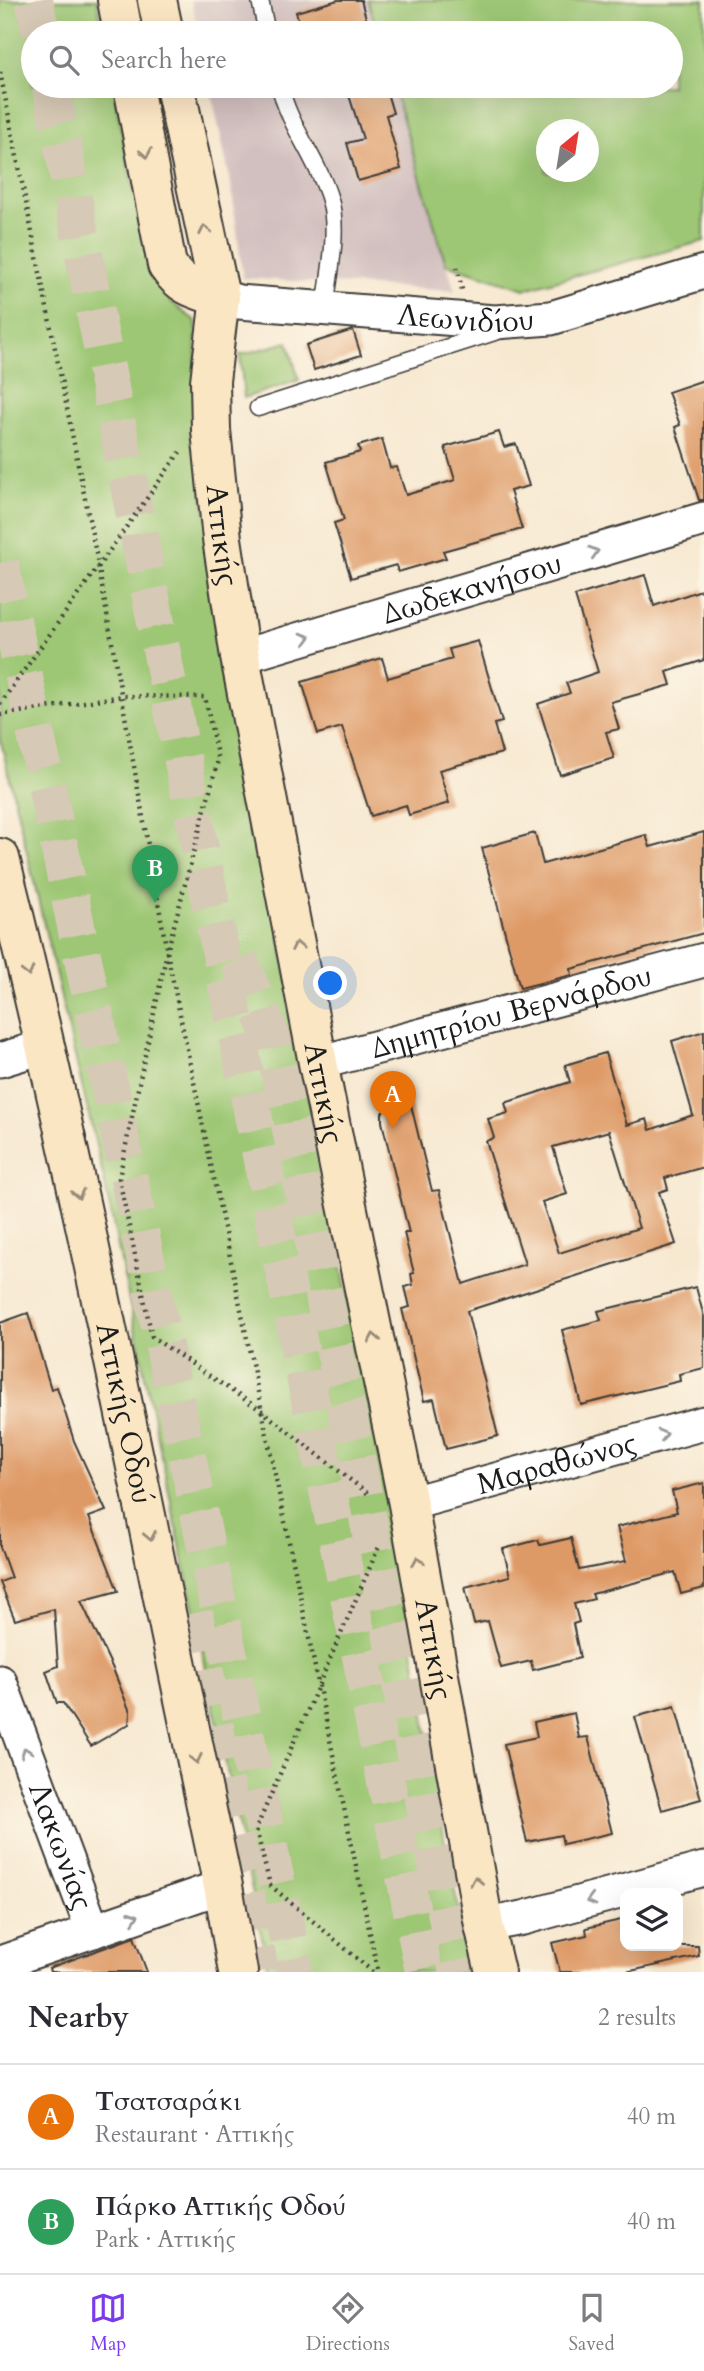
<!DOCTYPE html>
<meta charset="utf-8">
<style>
:root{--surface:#fff;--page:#f7f7f7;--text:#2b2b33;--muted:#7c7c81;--line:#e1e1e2;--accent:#7c3aed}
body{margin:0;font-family:Cardo,serif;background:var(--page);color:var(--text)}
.controls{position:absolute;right:21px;bottom:21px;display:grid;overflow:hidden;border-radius:14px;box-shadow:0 7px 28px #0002}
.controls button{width:63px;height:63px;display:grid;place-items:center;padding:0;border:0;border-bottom:2px solid var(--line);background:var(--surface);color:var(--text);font:35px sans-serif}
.compass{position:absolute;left:536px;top:119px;width:63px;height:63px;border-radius:50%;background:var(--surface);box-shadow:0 7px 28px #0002;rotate:30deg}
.you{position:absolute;left:331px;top:984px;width:24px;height:24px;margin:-18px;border:5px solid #fff;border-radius:50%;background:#1a73e8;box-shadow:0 0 0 10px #1a73e833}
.badge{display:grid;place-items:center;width:46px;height:46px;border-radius:50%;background:var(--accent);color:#fff;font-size:23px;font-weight:700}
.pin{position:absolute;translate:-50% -58px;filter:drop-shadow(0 2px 4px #0008)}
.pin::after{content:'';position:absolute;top:37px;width:24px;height:21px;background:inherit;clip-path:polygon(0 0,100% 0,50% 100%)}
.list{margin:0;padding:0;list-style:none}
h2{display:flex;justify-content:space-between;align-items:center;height:91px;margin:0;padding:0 28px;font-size:30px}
h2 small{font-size:23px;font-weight:400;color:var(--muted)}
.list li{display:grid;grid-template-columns:46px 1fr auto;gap:21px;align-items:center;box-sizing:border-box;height:105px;padding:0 28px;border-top:2px solid var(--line)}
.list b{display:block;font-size:26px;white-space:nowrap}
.list p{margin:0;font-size:23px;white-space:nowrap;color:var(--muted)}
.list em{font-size:23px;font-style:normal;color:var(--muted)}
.icon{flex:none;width:38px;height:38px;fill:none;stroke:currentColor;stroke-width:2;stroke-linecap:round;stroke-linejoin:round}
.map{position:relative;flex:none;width:704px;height:1972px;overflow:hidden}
.search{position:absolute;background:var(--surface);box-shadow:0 7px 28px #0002;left:21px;right:21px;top:21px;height:77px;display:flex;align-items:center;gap:18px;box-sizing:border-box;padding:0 24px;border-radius:38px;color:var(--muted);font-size:26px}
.sheet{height:301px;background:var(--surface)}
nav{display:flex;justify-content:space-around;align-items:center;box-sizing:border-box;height:98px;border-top:2px solid var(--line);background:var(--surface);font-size:19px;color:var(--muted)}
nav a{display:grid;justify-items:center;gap:4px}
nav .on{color:var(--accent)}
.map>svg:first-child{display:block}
</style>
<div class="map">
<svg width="704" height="1972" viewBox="0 0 704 1972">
<rect width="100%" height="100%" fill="#fcf5e5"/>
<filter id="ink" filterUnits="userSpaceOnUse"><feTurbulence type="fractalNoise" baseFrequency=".0143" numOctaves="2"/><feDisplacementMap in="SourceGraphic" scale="14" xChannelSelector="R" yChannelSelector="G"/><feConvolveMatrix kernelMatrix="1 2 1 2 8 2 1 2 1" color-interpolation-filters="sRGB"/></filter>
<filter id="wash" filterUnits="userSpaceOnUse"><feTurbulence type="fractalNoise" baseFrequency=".00686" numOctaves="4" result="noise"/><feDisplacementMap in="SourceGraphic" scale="28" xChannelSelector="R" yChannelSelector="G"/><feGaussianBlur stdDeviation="1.57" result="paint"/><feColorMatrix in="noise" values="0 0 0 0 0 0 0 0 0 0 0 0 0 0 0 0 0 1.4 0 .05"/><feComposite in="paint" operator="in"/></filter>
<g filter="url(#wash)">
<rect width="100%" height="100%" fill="#f7e8d0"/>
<g fill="#d2bfbf">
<polygon points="191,0 368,0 378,33 199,33"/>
<polygon points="210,86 393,86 455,291 243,278 231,184"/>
</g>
<g fill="#9dc774" stroke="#5c7248" stroke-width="2" fill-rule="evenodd">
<path d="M 0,0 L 97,0 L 103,33 L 33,33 L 33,86 L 113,86 L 147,263 C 160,293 168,302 196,321 L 195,445 L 303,1068 L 395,1540 L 448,1861 L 473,1972 L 269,1972 L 103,1175 L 0,738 Z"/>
<path d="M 368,0 L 704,0 L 704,241 L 525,289 L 446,264 L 393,86 L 671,86 L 671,33 L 378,33 ZM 546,130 L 588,130 L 588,172 L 546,172 Z"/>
<polygon points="288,342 299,380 244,398 240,355"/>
</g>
<g id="blocks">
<g fill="#de9a66" fill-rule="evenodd">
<polygon points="338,0 361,0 370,33 302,33 296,12"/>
<polygon points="346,86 385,86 393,113 386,115 401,169 358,181 347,143 363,139"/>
<polygon points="353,330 361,355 314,370 306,345"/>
<polygon points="704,380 704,500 699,500 675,427 680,425 668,392"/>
<polygon points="499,432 504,447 516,444 529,486 510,491 522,529 443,551 446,558 398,572 396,565 351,578 334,523 344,520 326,462 360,452 358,446 382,439 390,468 397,467 406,495 455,480 445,447"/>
<polygon points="645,575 654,606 704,589 704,660 667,672 671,685 611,702 619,729 606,732 614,758 560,775 538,704 570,693 566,683 598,672 575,596"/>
<polygon points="478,641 502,722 494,724 502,753 439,770 449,803 409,815 406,805 371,816 342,727 318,734 302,682 382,658 388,678 452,659 449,649"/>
<polygon points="704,832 704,933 571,969 572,975 520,988 482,848 535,833 543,864 646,835 650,847"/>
<path d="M 704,1031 L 704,1167 L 665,1178 L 668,1189 L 659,1192 L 676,1244 L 467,1311 L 498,1436 L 446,1449 L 434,1399 L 424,1401 L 402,1309 L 410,1307 L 405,1287 L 413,1285 L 411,1274 L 414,1273 L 404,1233 L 409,1233 L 382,1122 L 382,1113 L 387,1107 L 410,1101 L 432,1191 L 439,1190 L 463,1284 L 525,1264 L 486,1141 L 494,1138 L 488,1119 L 508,1113 L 505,1103 L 570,1082 L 565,1065 L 605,1053 L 627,1125 L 647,1119 L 650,1130 L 693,1115 L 672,1041 ZM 609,1131 L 639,1228 L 559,1253 L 542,1202 L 567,1194 L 553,1147 Z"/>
<polygon points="696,1287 704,1317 704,1368 679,1374 680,1381 581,1405 562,1330 601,1320 598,1311"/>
<polygon points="28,1313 51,1389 57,1387 74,1441 106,1511 89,1517 118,1591 81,1601 113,1669 130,1712 129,1724 91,1746 63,1703 57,1703 46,1671 58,1666 54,1609 15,1620 0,1582 11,1578 0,1547 0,1323"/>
<polygon points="704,1483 704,1588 681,1594 675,1572 592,1594 594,1599 574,1604 579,1622 573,1624 580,1658 533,1670 531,1661 501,1668 488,1621 474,1624 465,1587 510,1576 503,1549 538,1540 540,1545 571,1538 579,1570 626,1561 617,1527 677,1512 672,1491"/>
<polygon points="675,1706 701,1799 662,1810 635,1717"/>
<polygon points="574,1713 579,1738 588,1737 612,1833 563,1844 561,1835 527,1842 504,1744 537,1737 534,1722"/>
<polygon points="625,1919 625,1946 698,1946 699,1956 626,1972 560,1972 552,1943 587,1935 586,1928"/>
<polygon points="134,1937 147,1972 50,1972 49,1968"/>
</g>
</g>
</g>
<g filter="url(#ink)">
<use href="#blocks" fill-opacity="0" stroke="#3d3b37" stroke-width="2"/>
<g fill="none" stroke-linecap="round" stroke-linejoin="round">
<g stroke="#d6c9b5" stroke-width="38" stroke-dasharray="38 19" stroke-linecap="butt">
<polyline points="34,0 41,33"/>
<polyline points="51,86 207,884 424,1972"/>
<polyline points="0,563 295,1972"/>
<polyline points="239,960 274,1043 458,1972"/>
<polyline points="194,1613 260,1972"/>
</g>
<g stroke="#3d3b37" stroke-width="19">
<g id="lane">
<polyline points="260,0 267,33"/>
<path d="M 280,86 C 289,127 318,159 330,200 C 339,230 329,277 325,308"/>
<polyline points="258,408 498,331"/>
</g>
</g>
<g stroke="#3d3b37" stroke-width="37">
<g id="street">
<path id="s1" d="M 220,297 L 239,302 L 495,322 L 551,318 L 704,272"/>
<path id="s2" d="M 240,657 L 704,519"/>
<polyline points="0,1060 46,1046"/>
<path id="s3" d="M 318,1063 L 704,960"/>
<path id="s4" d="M 408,1504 L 704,1423"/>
<path id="s5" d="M 0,1682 L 93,1931"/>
<polyline points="484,1925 523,1918 704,1869"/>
<polyline points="0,1963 223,1886"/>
</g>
</g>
<g stroke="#3d3b37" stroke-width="42">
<g id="secondary">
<polyline points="117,0 123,33"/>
<polyline points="157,0 164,33"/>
<path d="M 133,86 L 167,265 C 182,287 195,289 220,297"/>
<path id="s6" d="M 175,86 L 220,297 L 210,381 L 211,430 L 222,539 L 240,657 L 318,1063 L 408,1504 L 484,1925 L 495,1972"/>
<path id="s7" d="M 0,858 C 85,1198 150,1543 223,1886 L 238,1972"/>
</g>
</g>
<g stroke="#3d3b37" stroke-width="4.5" stroke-dasharray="2 5" stroke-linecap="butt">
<polyline points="0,72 98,564 167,952 378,1972"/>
<polyline points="457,267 462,290"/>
<polyline points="0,704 180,452"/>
<polyline points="0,715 123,696 205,697 218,760 167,952 119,1178 152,1337 262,1411 371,1496"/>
<polyline points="373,1972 270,1885 256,1829 380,1544"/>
</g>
<use href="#lane" stroke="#fff" stroke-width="16"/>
<use href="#street" stroke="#fff" stroke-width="33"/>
<use href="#secondary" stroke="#fbe6c4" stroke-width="38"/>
</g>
<defs><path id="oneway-chevron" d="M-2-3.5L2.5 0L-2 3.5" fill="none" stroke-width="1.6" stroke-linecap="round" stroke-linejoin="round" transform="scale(1.75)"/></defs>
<g stroke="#978b78">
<use href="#oneway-chevron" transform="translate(146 153) rotate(79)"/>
<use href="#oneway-chevron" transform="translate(205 230) rotate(-102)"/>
<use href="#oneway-chevron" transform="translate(297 946) rotate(-101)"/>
<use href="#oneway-chevron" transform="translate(28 972) rotate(76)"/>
<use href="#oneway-chevron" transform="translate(78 1194) rotate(78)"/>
<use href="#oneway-chevron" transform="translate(374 1338) rotate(-101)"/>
<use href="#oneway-chevron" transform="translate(150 1536) rotate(78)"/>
<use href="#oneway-chevron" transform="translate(418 1561) rotate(-100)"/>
<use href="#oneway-chevron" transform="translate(196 1759) rotate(78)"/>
<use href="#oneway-chevron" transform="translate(476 1881) rotate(-100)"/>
</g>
<g stroke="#999">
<use href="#oneway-chevron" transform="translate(594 552) rotate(-16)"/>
<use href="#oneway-chevron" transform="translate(306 638) rotate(-16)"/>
<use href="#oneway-chevron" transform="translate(663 1435) rotate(-15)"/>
<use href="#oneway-chevron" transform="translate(26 1752) rotate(-110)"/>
<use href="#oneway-chevron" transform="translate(591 1900) rotate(165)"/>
<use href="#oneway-chevron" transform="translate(134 1917) rotate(-19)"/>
</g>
</g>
<g text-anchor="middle" stroke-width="6" stroke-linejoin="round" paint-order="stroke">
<g font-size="30" fill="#1c1c1c" stroke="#fcf5e5">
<text dy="10" stroke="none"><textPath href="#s1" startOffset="247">Λεωνιδίου</textPath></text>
<text dy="10" stroke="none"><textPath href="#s6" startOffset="455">Αττικής</textPath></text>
<text dy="10" stroke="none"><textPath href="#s2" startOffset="242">Δωδεκανήσου</textPath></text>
<text dy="10" stroke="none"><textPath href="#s3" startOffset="200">Δημητρίου Βερνάρδου</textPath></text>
<text dy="10" stroke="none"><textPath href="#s6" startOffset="1022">Αττικής</textPath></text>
<text dy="10" stroke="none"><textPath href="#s7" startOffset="569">Αττικής Οδού</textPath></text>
<text dy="10" stroke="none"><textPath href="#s4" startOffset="154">Μαραθώνος</textPath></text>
<text dy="10" stroke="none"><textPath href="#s6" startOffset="1589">Αττικής</textPath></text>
<text dy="10" stroke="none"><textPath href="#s5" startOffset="175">Λακωνίας</textPath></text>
</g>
</g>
</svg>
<div class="controls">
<button><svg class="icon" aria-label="layers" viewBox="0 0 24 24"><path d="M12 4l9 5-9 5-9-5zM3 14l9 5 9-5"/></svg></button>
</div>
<svg class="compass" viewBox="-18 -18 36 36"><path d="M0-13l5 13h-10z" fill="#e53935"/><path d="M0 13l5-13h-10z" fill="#7c7c81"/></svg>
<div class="you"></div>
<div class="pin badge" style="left:393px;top:1129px;background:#e8710a">A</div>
<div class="pin badge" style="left:155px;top:903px;background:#2e9e5b">B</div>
<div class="search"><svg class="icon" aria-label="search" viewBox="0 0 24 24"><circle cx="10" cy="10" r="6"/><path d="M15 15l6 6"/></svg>Search here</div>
</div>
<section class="sheet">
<h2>Nearby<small>2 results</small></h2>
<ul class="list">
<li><span class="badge" style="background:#e8710a">A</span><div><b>Τσατσαράκι</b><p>Restaurant · Αττικής</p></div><em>40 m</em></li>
<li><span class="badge" style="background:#2e9e5b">B</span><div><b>Πάρκο Αττικής Οδού</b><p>Park · Αττικής</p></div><em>40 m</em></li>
</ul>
</section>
<nav>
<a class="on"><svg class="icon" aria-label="map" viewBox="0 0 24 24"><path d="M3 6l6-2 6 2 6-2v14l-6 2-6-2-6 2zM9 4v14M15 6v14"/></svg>Map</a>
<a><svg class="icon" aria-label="directions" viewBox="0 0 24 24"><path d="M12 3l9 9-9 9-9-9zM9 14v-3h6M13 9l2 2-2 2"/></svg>Directions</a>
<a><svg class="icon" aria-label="saved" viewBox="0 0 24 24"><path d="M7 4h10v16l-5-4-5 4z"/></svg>Saved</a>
</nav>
